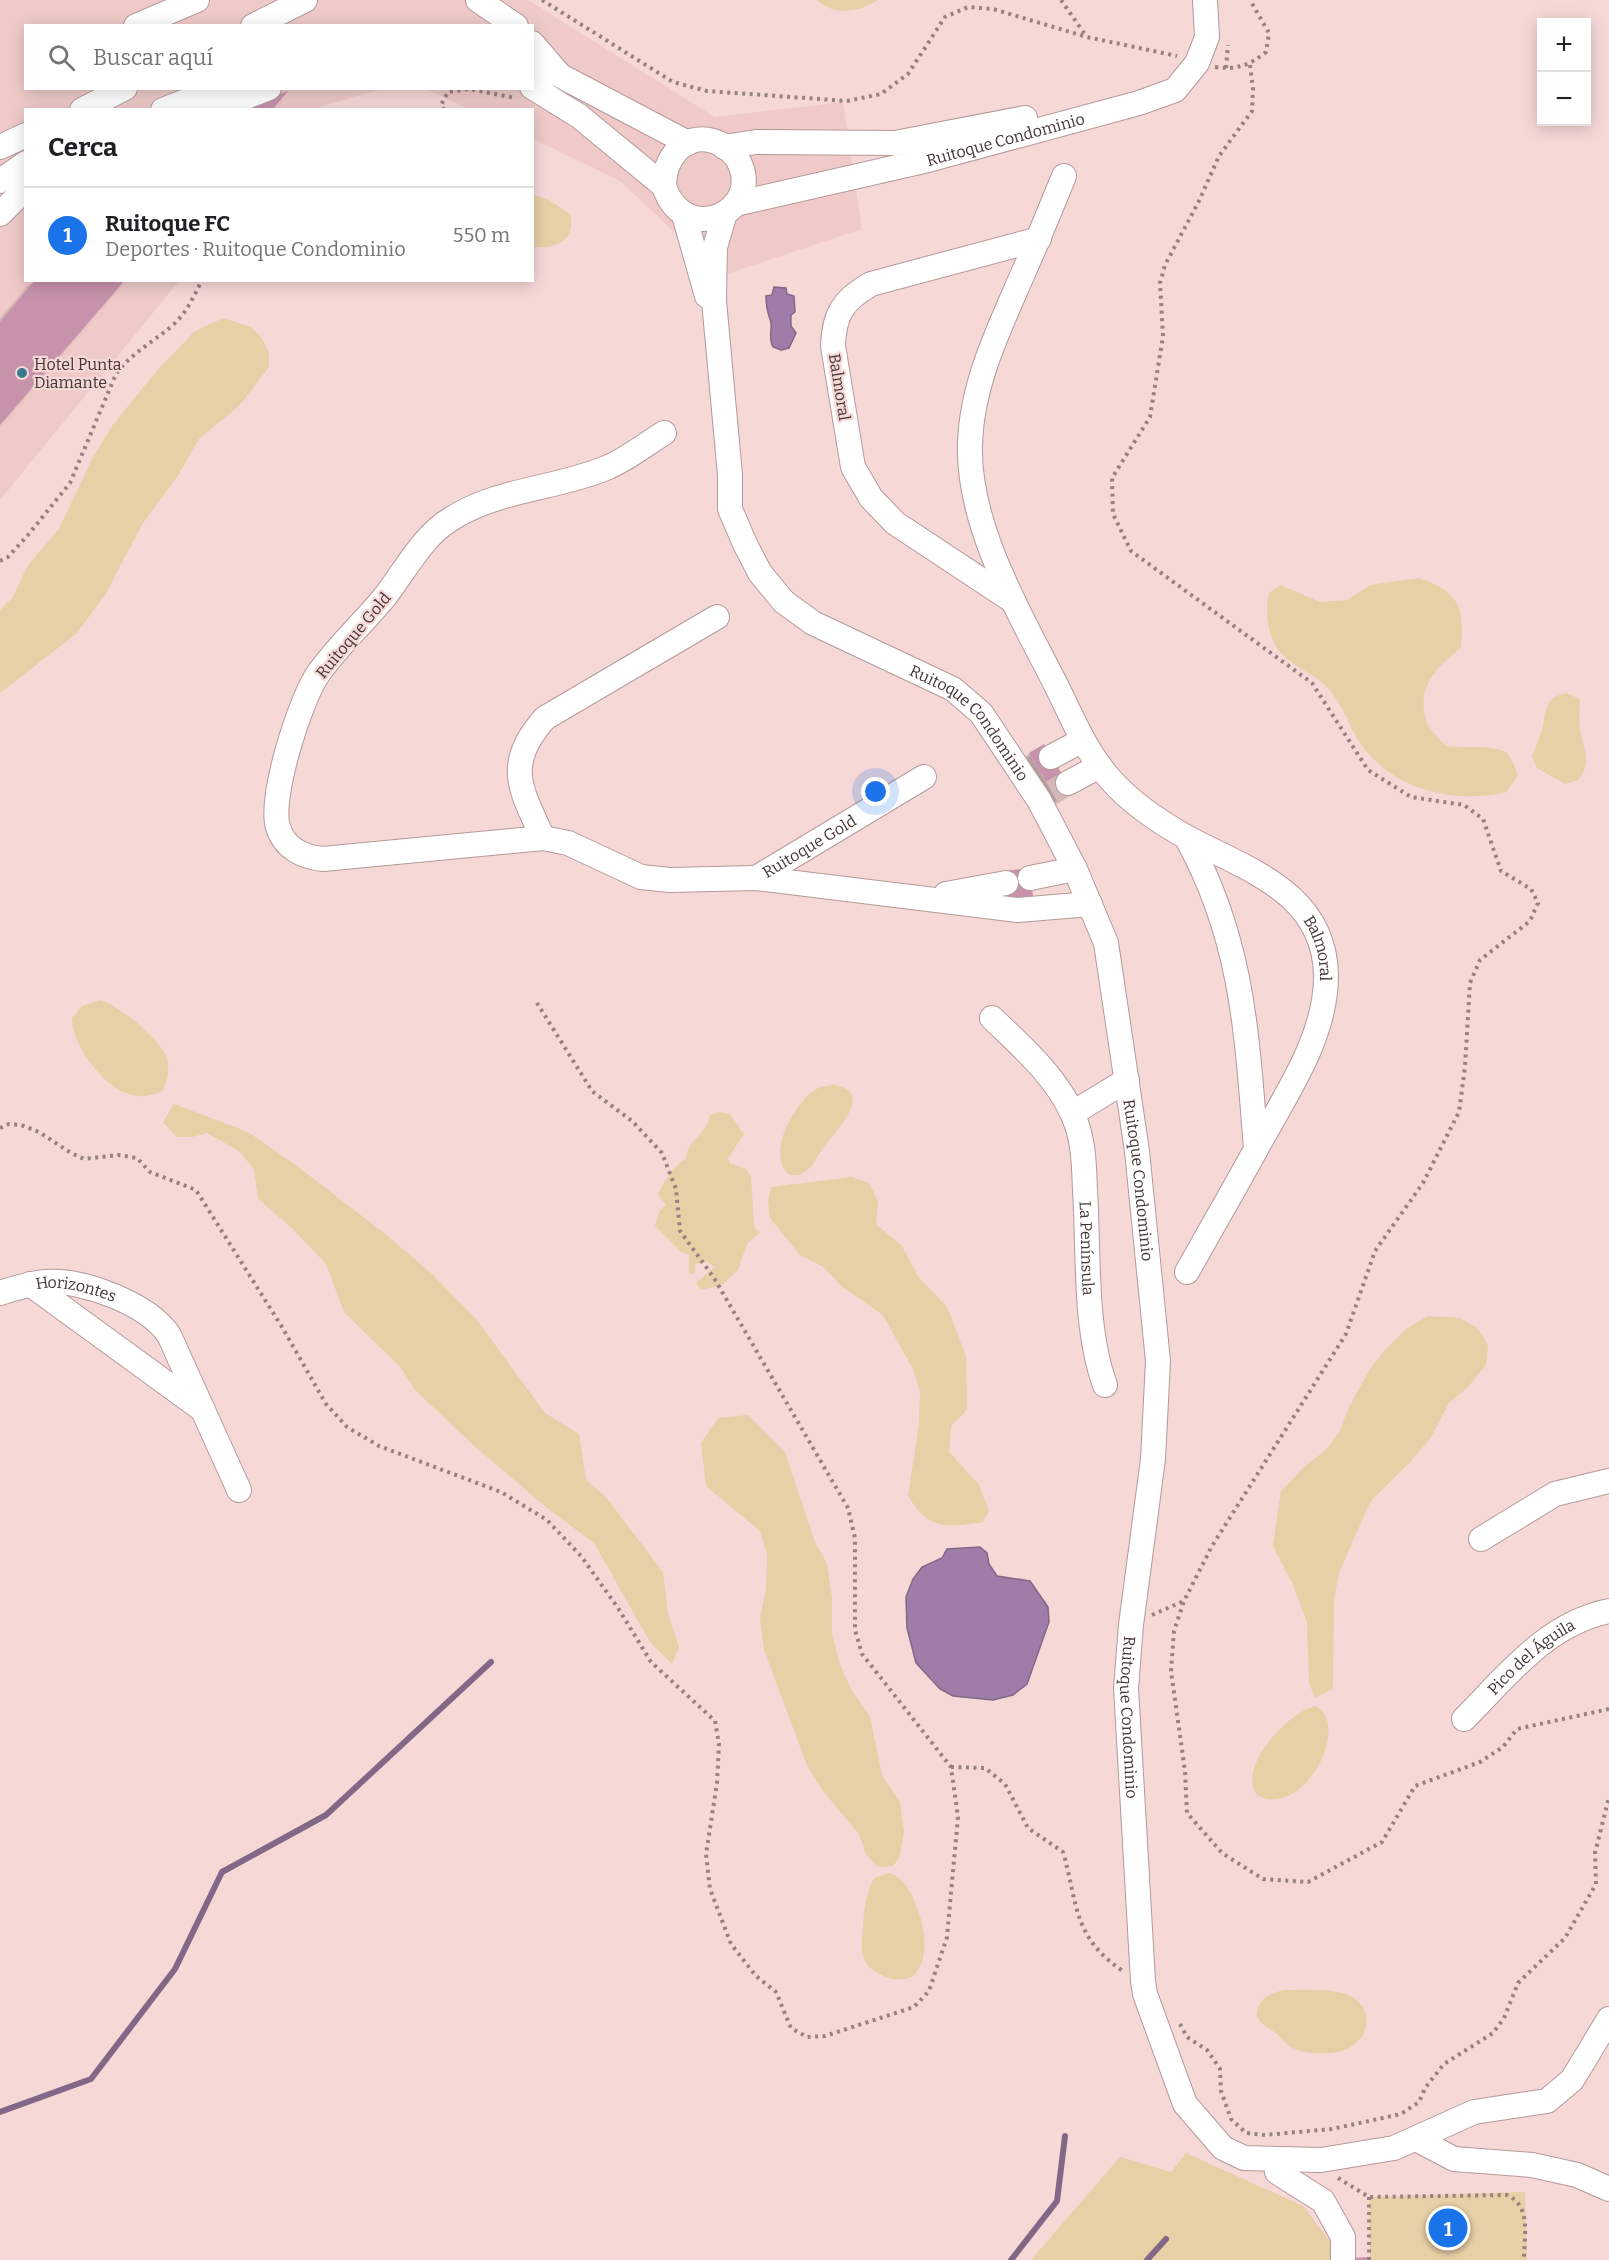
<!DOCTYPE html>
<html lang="es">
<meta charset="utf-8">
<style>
:root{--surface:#fff;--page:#f2f2f2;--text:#202124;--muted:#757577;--line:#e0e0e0;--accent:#1a73e8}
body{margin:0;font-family:Bitter,serif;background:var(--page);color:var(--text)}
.controls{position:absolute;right:18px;top:18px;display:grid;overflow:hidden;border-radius:0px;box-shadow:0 3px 15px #0003}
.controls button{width:54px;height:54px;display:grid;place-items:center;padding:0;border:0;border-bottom:2px solid var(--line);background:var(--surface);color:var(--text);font:30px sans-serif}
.you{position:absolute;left:876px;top:792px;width:21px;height:21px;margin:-15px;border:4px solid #fff;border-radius:50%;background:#1a73e8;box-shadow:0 0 0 9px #1a73e833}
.badge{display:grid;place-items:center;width:39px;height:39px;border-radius:50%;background:var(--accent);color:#fff;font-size:20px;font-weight:700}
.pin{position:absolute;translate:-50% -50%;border:3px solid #fff;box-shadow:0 2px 6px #0006}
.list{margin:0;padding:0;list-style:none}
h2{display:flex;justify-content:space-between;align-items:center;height:78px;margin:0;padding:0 24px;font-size:26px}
h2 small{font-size:20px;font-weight:400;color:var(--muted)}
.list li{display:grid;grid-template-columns:39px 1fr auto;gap:18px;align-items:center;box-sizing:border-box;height:96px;padding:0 24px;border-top:2px solid var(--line)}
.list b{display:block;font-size:22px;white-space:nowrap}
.list p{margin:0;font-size:20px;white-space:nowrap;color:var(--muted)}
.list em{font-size:20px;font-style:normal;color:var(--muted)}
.icon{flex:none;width:33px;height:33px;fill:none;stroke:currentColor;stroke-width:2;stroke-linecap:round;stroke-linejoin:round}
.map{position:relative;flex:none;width:1609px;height:2260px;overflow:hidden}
.search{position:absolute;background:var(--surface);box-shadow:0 3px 15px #0003;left:24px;top:24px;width:510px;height:66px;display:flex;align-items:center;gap:15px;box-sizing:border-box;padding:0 21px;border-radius:0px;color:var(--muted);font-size:22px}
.panel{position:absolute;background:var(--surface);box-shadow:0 3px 15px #0003;left:24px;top:108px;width:510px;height:174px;border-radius:0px}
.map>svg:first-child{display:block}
</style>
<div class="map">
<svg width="1609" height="2260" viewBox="0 0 1609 2260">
<defs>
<filter id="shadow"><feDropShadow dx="-5.5" dy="5.5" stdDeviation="1.5" flood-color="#0004"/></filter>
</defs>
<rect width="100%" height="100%" fill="#f6d8d7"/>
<polygon fill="#efcac9" points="0,0 528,0 715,117 843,102 862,229 721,276 620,181 533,139 532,110 469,109 425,89 532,88 532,26 26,26 26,88 382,89 322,106 319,109 26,110 26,280 179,281 0,500"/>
<g fill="#e7cfa6">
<path d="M 817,0 L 878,0 C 861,12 832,16 817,0 Z"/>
<path d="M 532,194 L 549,200 L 570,214 C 577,240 555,249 533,247 Z"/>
<polygon points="223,318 251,327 261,337 269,353 269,367 239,406 199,439 177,477 143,523 105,595 76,634 0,693 0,610 13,597 28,565 59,529 92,459 112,426 154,374 194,332"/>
<path d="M 1419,578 C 1460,593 1464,606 1461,648 C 1438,666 1416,686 1426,720 C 1428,729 1440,739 1446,746 C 1461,748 1497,745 1507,753 C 1512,758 1515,768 1518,775 L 1507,792 C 1452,805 1390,789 1358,740 C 1348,723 1342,704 1329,689 C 1316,674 1294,668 1281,653 C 1267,638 1265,611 1269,593 L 1281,585 L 1320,602 L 1347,600 L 1370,585 Z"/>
<path d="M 1566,693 L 1580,699 C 1580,710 1578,723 1581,734 C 1585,751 1591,765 1578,780 L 1565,784 L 1537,768 L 1532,757 C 1535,748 1539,739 1542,730 C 1547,711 1543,698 1566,693 Z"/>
<path d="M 101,1000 C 121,1008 160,1038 167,1059 C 170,1070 167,1081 163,1091 C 148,1098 134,1098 119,1090 C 99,1079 71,1041 72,1018 L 82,1006 Z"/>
<path d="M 833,1085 C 878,1091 833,1134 823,1148 C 816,1157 814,1167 803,1173 C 798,1176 795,1175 790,1175 C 765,1155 794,1104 815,1090 C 820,1086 826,1086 833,1085 Z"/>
<polygon points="174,1104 248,1132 293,1163 384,1233 431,1273 477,1320 545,1413 579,1434 586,1480 605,1496 663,1572 668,1613 679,1647 672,1664 650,1642 594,1543 547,1508 472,1444 415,1390 401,1368 344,1312 326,1264 293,1229 258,1199 254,1169 239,1151 207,1133 192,1137 177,1137 163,1122"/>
<path d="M 720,1112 L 730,1114 L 744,1134 L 728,1158 L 730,1163 L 746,1169 L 751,1176 L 754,1227 L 760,1232 L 747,1244 L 738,1270 L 722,1285 L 701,1290 L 696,1283 L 714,1267 L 707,1261 L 695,1265 L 695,1274 L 689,1273 L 689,1255 L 679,1250 L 655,1226 L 659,1212 L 666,1205 L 658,1194 C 664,1182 675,1163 686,1159 C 688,1137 708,1135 710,1115 Z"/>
<path d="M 852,1177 L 869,1183 L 878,1201 L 876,1224 L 902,1246 L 919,1278 L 947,1307 L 966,1356 L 967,1410 L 951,1426 L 949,1452 L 979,1485 L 989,1511 L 983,1522 C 945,1528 929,1530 908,1496 L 919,1424 L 920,1392 L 913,1369 L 883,1315 L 841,1286 L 825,1268 L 800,1255 L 770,1218 L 768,1201 L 771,1187 Z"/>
<polygon points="1428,1316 1460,1318 1477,1328 1488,1345 1486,1365 1467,1388 1449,1403 1430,1439 1410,1462 1370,1502 1339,1573 1334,1599 1333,1689 1315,1698 1309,1683 1307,1622 1293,1585 1273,1546 1281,1491 1305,1466 1326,1450 1339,1433 1349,1407 1370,1369 1386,1349 1406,1329"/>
<polygon points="748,1415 785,1452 815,1542 827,1564 832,1598 832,1632 839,1662 851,1689 870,1717 882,1775 900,1802 904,1832 899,1858 893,1866 877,1867 866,1854 859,1834 822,1790 808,1768 764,1650 760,1618 766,1589 767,1555 760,1531 706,1486 701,1443 718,1418"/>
<path d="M 1315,1706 C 1353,1724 1303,1821 1257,1795 C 1236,1767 1289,1712 1315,1706 Z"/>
<path d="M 889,1873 C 906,1878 913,1896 918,1911 C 925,1928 929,1960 915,1974 C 901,1987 870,1974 864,1959 C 860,1950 862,1937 863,1927 C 864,1910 866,1893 874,1878 Z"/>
<path d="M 1284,1990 C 1304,1990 1329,1988 1348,1995 C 1373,2005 1372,2036 1349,2048 C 1335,2056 1305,2055 1291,2047 C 1286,2044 1282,2039 1278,2035 C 1270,2028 1263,2026 1257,2017 C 1257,1999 1268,1994 1284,1990 Z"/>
<polygon points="1186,2153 1303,2206 1335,2248 1335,2260 1031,2260 1120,2157 1171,2172"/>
<polygon points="1525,2192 1527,2260 1370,2260 1369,2197"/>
</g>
<g fill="#9e7da9" stroke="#826886" stroke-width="1.5">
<path d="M 774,287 L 786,288 L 787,294 L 794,296 L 795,312 L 791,315 L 791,326 L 796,333 L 789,348 L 781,350 L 773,347 C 767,335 774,330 770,319 C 767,311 766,306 766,296 L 772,295 Z"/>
<polygon points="980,1547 987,1553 989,1564 997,1576 1030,1581 1048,1607 1049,1622 1027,1684 1013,1695 993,1700 953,1696 940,1689 916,1663 907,1628 906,1597 913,1579 922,1567 942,1558 947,1549"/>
</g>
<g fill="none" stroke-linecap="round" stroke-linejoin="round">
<g stroke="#826886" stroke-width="6">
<polyline points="0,2112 91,2079 175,1969 222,1872 326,1815 491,1662"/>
<polyline points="1011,2260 1057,2201 1065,2136"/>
<polyline points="1147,2260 1166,2239"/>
</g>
</g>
<g fill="#c892ac" filter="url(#shadow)">
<polygon points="288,91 272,110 240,110 240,109"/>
<polygon points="35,280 125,280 0,425 0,322"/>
<polygon points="1044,744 1072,791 1057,800 1029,753"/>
<polygon points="1029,868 1033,896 1008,900 1004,871"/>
<polygon points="1369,2257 1369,2260 1350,2260 1349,2258"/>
</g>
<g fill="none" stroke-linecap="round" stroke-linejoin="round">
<polyline stroke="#d2b8b7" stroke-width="24" stroke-dasharray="24 12" stroke-linecap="butt" points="1052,792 1068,783"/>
<g stroke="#b59998" stroke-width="26">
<g id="minor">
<polyline points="478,0 516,26"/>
<polyline points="136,26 197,0"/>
<polyline points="253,26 305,0"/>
<polyline points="532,43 558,73"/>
<polyline points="532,65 559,75 688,143"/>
<path d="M 532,87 L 579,116 L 664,186 C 684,249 766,211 738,160 C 734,153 722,143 713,141 C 683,132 664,160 664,186"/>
<polyline points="82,110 125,88"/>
<polyline points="163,110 219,88"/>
<polyline points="212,110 269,88"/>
<polyline points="0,147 26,135"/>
<polyline points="724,147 756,142 895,143 1025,118"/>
<path id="s1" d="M 1064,176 C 1051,208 1038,240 1024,271 C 1000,327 972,382 970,443 C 967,525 1020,614 1056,685 C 1072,717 1086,753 1111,780 C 1132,804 1161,823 1188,838 C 1248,870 1325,893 1326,976 C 1326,1036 1288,1091 1260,1142 C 1236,1186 1211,1229 1187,1272"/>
<polyline points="0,181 26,163"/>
<path id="s2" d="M 735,204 L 928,160 L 1139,103 L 1175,90 L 1197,63 L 1207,37 L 1205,0"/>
<path id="s3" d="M 725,213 L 715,247 L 714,301 L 730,475 L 730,509 L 745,544 L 760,573 L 784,602 L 813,623 L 953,689 L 981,713 L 1039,800 L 1075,869 L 1106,943 L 1137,1151 L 1158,1361 L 1153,1459 L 1131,1625 L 1126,1688 L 1143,1981 L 1145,1994 L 1185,2104 L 1223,2148 L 1244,2158 L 1321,2160 L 1394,2148 L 1474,2112 L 1547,2101 L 1572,2080 L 1609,2019"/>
<polyline points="0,214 26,188"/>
<polyline points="684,215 707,296"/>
<path d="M 664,433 C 646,444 626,460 606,468 C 556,489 497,489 451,519 C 422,536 404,573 383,599 C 362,624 337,647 318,674 C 300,700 269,798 278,827 C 284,848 303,857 323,859 L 543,838 L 568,843 L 641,877 L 670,880 L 756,878 L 1018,910 L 1090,904"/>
<path d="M 1013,601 L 895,523 L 871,498 L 853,467 L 833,346 C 834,314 843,300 871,284 L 1039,239"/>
<polyline points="1051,757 1083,740"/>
<polyline points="1068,783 1100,766"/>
<path d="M 1186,837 C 1243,939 1247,1035 1256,1149"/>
<path d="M 543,838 C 520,788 504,764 545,718 L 717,617"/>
<path id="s4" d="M 756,878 L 924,777"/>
<polyline points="1030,878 1075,869"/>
<polyline points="946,894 1006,883"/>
<path id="s5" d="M 992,1018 C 1022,1047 1056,1076 1073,1115 C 1084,1140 1084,1164 1085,1191 C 1089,1252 1084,1328 1105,1385"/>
<polyline points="1073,1113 1127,1080"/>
<polyline points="30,1284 203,1410"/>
<path id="s6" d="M 0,1293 C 15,1288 30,1284 45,1282 C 83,1279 148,1304 169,1335 L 239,1490"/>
<polyline points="1481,1539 1555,1494 1609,1481"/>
<path id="s7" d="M 1464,1719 C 1508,1675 1546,1624 1609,1611"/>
<polyline points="1416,2139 1454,2159 1532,2165 1577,2175 1609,2189"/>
<polyline points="1275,2159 1277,2172 1323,2201 1343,2237 1343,2260"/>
</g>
</g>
<g stroke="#978282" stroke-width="4" stroke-dasharray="3 4.5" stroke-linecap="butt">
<polyline points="542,0 673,82 707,91 847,101 881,94 908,74 945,17 968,7 993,9 1087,37 1177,56"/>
<polyline points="1061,0 1086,36"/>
<polyline points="1250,65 1253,89 1252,111 1219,156 1199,201 1165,265 1160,283 1163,336 1150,417 1112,478 1113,514 1131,551 1312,683 1368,770 1411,797 1464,805 1483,819 1501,871 1531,889 1538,903 1530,921 1480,960 1470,983 1465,1067 1459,1112 1423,1183 1375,1251 1346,1334 1212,1546 1184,1601 1174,1631 1171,1671 1185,1771 1187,1813 1222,1853 1263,1879 1308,1882 1382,1842 1415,1786 1480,1762 1503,1747 1517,1729 1609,1709"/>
<path d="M 1215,67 C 1237,70 1250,65 1266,52 L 1269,33 L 1250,0"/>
<polyline points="1226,68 1228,45"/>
<polyline points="444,110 441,105 448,92 469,89 515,98"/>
<path d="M 0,561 L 8,557 L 28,535 L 70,483 L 116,374 C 132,352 154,342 174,324 C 187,312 194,296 202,280"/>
<polyline points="0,1128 9,1124 21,1125 39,1132 71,1153 84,1159 118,1155 137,1158 150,1172 196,1190 282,1327 326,1404 347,1427 379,1446 501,1492 547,1520 581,1556 618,1608 651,1662 715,1721 719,1744 717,1783 706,1854 710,1889 731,1944 756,1976 776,1992 791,2028 807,2037 825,2036 914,2007 929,1991 947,1937 958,1817 951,1767 862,1654 855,1630 855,1538 848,1508 714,1278 680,1231 676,1189 662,1153 632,1121 592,1091 537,1003"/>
<polyline points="1152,1615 1184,1601"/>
<path d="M 951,1767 L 985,1768 L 1005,1784 L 1028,1828 L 1063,1852 C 1078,1903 1072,1937 1123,1971"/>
<polyline points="1180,2024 1187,2037 1207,2050 1220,2069 1221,2091 1231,2119 1246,2133 1265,2135 1332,2129 1401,2114 1419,2102 1425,2088 1444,2064 1493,2033 1504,2018 1518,1983 1565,1938 1596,1884 1595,1853 1609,1797"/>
<path d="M 1338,2178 L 1369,2197 L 1507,2195 C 1532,2206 1524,2236 1524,2260"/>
<polyline points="1369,2260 1369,2197"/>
</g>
<use href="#minor" stroke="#fff" stroke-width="24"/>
</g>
<circle fill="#3b798f" stroke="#f6d8d7" stroke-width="2" cx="22" cy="373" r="6"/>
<g text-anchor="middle" stroke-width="4.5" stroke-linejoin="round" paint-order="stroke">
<g font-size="16" fill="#423636" stroke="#f6d8d7">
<text dy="6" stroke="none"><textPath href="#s2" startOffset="278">Ruitoque Condominio</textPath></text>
<text transform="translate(840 387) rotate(81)" y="6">Balmoral</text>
<text transform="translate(353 635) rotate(-50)" y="6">Ruitoque Gold</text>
<text dy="6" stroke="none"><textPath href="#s3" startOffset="632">Ruitoque Condominio</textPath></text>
<text dy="6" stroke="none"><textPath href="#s4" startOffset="62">Ruitoque Gold</textPath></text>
<text dy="6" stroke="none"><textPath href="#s1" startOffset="930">Balmoral</textPath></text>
<text dy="6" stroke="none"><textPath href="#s3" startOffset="1136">Ruitoque Condominio</textPath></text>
<text dy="6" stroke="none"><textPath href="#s5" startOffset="262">La Península</textPath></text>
<text dy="6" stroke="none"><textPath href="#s6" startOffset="78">Horizontes</textPath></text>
<text dy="6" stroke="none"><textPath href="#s7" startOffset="92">Pico del Águila</textPath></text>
<text dy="6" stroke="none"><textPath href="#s3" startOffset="1676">Ruitoque Condominio</textPath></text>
</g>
<g font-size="16" fill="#423636" stroke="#f6d8d7" text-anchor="start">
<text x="34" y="370">Hotel Punta<tspan x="34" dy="18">Diamante</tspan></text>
</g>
</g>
</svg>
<div class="controls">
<button>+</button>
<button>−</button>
</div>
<div class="you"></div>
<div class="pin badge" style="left:1448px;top:2228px">1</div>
<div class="search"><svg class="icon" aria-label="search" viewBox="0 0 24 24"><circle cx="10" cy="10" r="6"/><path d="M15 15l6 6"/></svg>Buscar aquí</div>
<section class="panel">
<h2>Cerca<small></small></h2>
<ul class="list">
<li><span class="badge">1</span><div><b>Ruitoque FC</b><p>Deportes · Ruitoque Condominio</p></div><em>550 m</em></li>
</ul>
</section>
</div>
